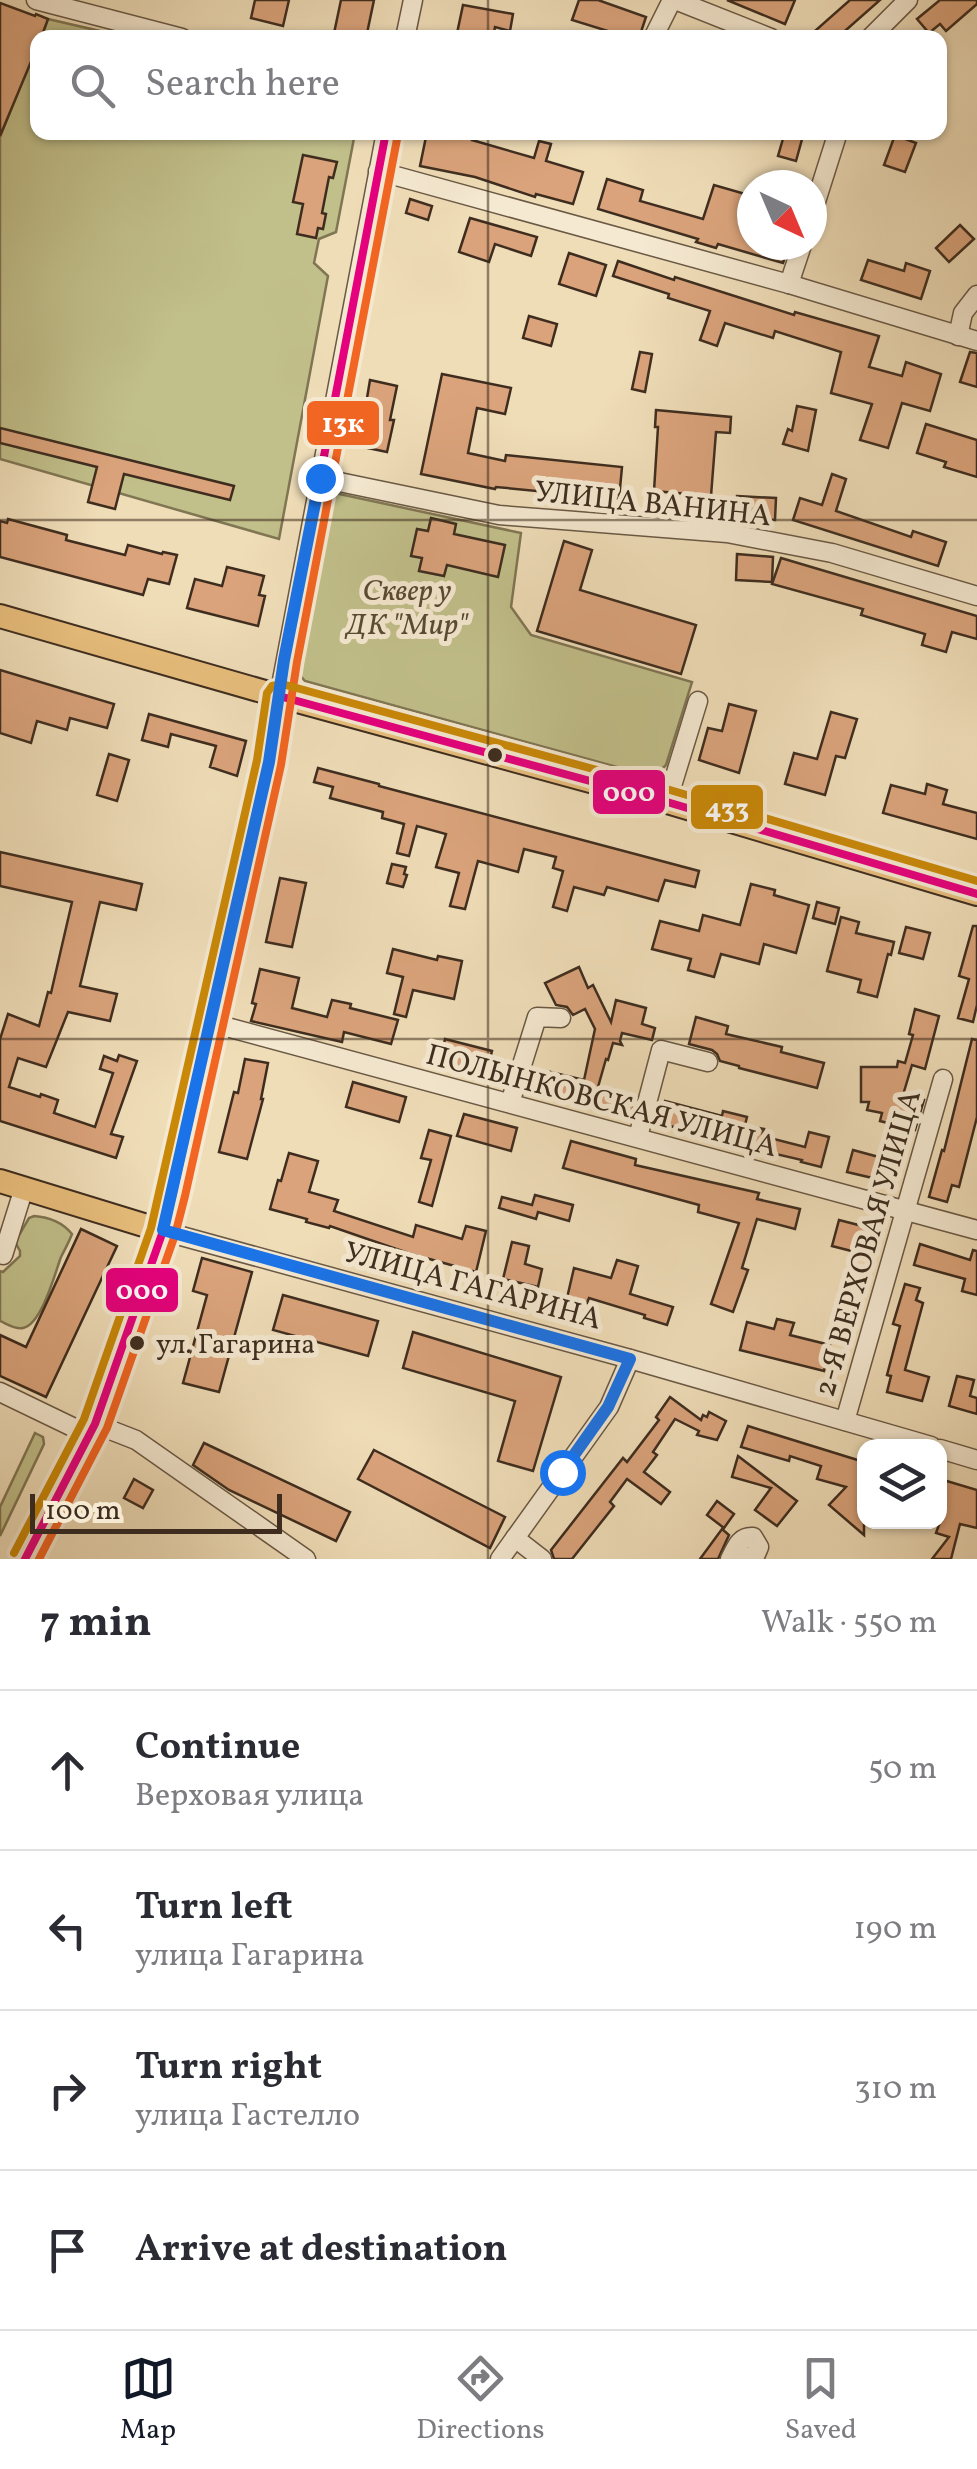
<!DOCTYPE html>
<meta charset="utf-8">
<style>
:root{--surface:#fff;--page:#f7f7f7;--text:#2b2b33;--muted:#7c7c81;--line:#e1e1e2;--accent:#111827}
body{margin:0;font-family:Vollkorn,serif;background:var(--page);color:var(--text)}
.controls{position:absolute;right:30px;bottom:30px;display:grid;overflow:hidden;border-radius:20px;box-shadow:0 2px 8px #0004}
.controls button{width:90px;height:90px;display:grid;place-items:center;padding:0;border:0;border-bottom:2px solid var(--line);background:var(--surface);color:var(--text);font:50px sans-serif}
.compass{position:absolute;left:737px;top:170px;width:90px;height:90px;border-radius:50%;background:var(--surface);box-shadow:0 2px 8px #0004;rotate:136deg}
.scale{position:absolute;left:30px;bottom:25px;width:252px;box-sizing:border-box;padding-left:10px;border:5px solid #3e2d1f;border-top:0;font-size:28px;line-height:35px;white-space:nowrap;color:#3e2d1f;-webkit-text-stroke:8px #f5e9d1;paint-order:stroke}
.stop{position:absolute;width:30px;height:30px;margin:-22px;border:8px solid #1a73e8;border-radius:50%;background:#fff}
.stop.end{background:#1a73e8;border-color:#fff;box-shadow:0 2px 10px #0008}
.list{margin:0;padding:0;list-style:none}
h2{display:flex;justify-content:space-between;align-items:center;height:130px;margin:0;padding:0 40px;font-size:42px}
h2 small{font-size:32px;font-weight:400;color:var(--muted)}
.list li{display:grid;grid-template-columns:65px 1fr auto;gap:30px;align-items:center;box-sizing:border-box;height:160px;padding:0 40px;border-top:2px solid var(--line)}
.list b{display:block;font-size:38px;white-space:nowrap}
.list p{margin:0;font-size:32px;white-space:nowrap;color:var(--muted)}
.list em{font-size:32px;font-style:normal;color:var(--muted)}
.icon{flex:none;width:55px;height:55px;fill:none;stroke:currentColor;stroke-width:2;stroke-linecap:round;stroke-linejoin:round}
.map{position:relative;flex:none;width:977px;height:1559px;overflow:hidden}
.search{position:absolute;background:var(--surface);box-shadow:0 2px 8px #0004;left:30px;right:30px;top:30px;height:110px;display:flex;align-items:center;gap:25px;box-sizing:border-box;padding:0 35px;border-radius:20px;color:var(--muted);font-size:38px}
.sheet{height:770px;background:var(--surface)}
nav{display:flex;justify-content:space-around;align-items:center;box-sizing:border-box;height:140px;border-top:2px solid var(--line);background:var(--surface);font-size:28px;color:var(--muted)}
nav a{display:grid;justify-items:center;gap:5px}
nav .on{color:var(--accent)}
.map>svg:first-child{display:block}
</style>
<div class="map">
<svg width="977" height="1559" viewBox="0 0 977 1559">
<rect width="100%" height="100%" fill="#efddb8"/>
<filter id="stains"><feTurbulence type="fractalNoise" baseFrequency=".002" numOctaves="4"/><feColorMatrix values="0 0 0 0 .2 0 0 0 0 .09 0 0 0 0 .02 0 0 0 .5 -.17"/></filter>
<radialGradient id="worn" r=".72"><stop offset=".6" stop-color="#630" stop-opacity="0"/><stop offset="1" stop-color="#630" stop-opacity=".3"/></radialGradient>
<g fill="#c1bf8a" stroke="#807654" stroke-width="2.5">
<polygon points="48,19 126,37 41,38"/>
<polygon points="37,45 38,132 355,133 336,232 319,239 314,263 328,276 279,539 0,459 0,137"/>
<polygon points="330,492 521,533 511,607 531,635 692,682 666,765 658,773 646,775 305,681 298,673 298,658"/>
<path d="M 34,1216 C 49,1217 63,1223 72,1234 C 69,1242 65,1249 61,1257 C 55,1273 42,1324 23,1328 C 16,1330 7,1324 0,1321 L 0,1271 L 3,1272 L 20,1256 L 20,1251 L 15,1242 L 29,1218 Z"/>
<polygon points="35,1433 43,1437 44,1444 0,1536 0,1507"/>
</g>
<g fill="#daa37b" stroke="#3e2d1f" stroke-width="2.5">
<polygon points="255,0 289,0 283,26 251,18"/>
<polygon points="341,0 374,0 366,38 333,38"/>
<polygon points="579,0 598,0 646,17 639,38 606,38 608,31 572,20"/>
<polygon points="727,0 795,0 785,24"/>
<polygon points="850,0 880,0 837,38 823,38 816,30"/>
<polygon points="940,0 977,0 977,4 946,31 940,24 929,33 917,19"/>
<polygon points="0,3 35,16 36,14 48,19 41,38 38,38 38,45 0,136"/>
<polygon points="463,5 513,14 510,31 495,27 493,38 456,38"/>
<polygon points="427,132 473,132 472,140 534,158 539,141 551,144 546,161 583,172 573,204 536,194 535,197 475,177 420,166"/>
<polygon points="785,132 804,132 796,161 778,156"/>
<polygon points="895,135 916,143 905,172 884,165"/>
<polygon points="303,155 337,162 333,178 329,177 322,213 326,214 323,229 318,228 316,238 297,234 303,204 293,202"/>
<polygon points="607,179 643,190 640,201 703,219 714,185 752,196 752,245 789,245 783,263 718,244 716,248 696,242 698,239 598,209"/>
<polygon points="410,199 432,206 428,220 406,213"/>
<polygon points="470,218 537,237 531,256 495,244 489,262 459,252"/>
<polygon points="960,225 974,239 949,262 936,248"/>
<polygon points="569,253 606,265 596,296 559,284"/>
<polygon points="868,260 904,271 906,263 930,271 921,299 861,280"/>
<polygon points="618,261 674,280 675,277 794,315 795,312 879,336 869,367 902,376 906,362 941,374 930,411 902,403 888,448 860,440 872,404 831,393 841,352 775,331 773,338 725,323 717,346 700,340 710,311 668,298 669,294 613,276"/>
<polygon points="529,316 557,324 551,346 523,338"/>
<polygon points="640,352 652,354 645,392 632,389"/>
<polygon points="970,352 977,353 977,387 960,382"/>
<polygon points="442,374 511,388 505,414 477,408 468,453 505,461 506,455 622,467 619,499 496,487 495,489 421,474"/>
<polygon points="370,380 397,386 390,420 394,420 387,452 363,447 374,399 367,398"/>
<polygon points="797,406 816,410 808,451 783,444 788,429 792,431"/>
<polygon points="656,410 731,417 730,433 716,432 711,496 654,491 658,427 655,427"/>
<polygon points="926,424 977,440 977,477 944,467 946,462 917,453"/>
<polygon points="0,428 234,486 230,500 124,474 115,509 88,502 97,467 0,443"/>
<polygon points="832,474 846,479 836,511 911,537 913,531 946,542 938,566 793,520 800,498 822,505"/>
<polygon points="737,496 776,498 775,520 736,518"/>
<polygon points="431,518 456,524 454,534 505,545 498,577 447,565 444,576 419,571 422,558 411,556 417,529 428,531"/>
<polygon points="8,519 67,535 66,540 125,555 128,545 162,554 163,552 177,555 169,584 148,579 143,595 0,557 0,521 7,523"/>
<polygon points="564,541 592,550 580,590 696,625 681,674 537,631"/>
<polygon points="737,554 773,557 772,582 736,580"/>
<polygon points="781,558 977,616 977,639 952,632 946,652 922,645 925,634 861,615 863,609 772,584"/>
<polygon points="227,567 264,576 259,595 265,596 258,626 187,608 195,579 222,586"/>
<polygon points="0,670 114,704 107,728 70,718 67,730 37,721 31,743 0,733"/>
<polygon points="729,704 756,711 739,773 699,760 708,728 722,731"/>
<polygon points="831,712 857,719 845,758 836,756 825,795 785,784 794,753 817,759"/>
<polygon points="149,714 246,741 237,776 210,767 216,746 171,734 168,747 142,740"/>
<polygon points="109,754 129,760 117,801 97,795"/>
<polygon points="318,768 379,784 379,786 699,871 695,887 665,880 658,901 607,887 604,895 574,887 567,911 553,907 563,871 553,868 556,857 524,849 518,872 478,861 465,909 450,906 459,873 436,867 446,834 417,826 409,856 397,853 404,824 382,818 383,812 330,798 333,787 314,782"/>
<polygon points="927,784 947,790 943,804 977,813 977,839 883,813 891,785 925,794"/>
<polygon points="0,852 142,884 136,910 100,902 80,986 117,994 110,1021 68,1012 46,1067 18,1058 9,1087 40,1097 41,1094 58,1100 54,1113 95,1127 113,1073 100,1069 104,1056 117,1061 119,1055 137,1061 111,1134 123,1137 116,1158 0,1121 0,1039 8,1014 39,1026 48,992 51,993 72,902 0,886"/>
<polygon points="392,864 406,867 404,874 407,875 403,887 387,883"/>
<polygon points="280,878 306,883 292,947 266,942"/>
<polygon points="751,884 775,890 774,895 809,905 796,953 764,944 759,964 721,954 714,977 688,970 691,959 652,949 660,921 699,931 703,915 740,925"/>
<polygon points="817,902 839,908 835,924 813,918"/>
<polygon points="841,917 859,922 856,933 894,942 891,955 888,954 877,997 858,992 861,980 827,971"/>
<polygon points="973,926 977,926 977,1005 973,1022 958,1018 969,979 959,976"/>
<polygon points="906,927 930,933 923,959 899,953"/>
<polygon points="393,949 437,960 438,956 462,961 454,999 413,990 406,1017 394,1014 403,977 387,973"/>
<polygon points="579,967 588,988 593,985 611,1022 616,1000 646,1008 642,1024 655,1028 652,1040 622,1033 620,1041 622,1045 613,1043 608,1060 606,1059 598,1087 636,1097 631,1116 528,1086 534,1068 584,1080 595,1029 585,1009 573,1015 567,1007 556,1005 545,983"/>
<polygon points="260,969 299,978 292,1008 327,1017 332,1000 351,1004 350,1008 398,1020 391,1044 344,1032 342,1042 251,1021 256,1004 252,1003"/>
<polygon points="915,1009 939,1016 925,1069 912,1065 903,1095 924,1100 915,1130 880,1121 882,1113 867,1110 869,1102 861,1102 861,1067 897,1067 898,1061 905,1063 913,1035 909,1034"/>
<polygon points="696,1017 728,1026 726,1034 782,1047 781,1052 824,1063 817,1088 739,1068 739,1066 720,1061 717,1054 712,1050 689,1044"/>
<polygon points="445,1039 492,1051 486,1074 439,1063"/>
<polygon points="972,1039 977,1040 977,1117 959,1187 952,1185 947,1202 929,1197 942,1150 944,1151"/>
<polygon points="245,1059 268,1063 261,1099 263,1099 247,1159 219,1152 234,1092 238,1093"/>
<polygon points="353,1082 406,1097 399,1122 346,1107"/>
<polygon points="665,1101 722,1116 723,1111 747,1117 745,1125 764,1129 762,1136 805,1147 809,1132 829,1137 821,1167 801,1162 802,1160 716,1140 716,1138 659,1123"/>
<polygon points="464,1114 517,1128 511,1151 457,1136"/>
<polygon points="429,1130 451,1136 432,1206 419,1202 431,1160 421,1158"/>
<polygon points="571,1141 636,1159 635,1165 759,1193 757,1199 800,1209 795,1229 757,1219 742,1268 748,1270 733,1312 711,1304 739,1223 698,1212 699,1205 563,1168"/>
<polygon points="853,1150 886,1159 881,1180 847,1172"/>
<polygon points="289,1153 318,1161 309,1192 338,1200 334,1211 413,1237 416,1225 462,1239 466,1226 486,1231 476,1272 408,1253 330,1226 329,1228 306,1222 307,1219 270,1209 278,1180 281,1181"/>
<polygon points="535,1195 573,1205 569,1221 538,1212 536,1219 499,1208 502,1197 532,1205"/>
<polygon points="839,1220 870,1228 863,1254 832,1246"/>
<polygon points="81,1229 117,1246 46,1397 0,1376 0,1335 26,1347"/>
<polygon points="512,1242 529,1246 525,1264 542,1269 538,1287 503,1279"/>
<polygon points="920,1244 970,1260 973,1250 977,1251 977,1295 962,1291 965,1279 914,1265"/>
<polygon points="202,1258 252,1272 219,1392 183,1383 207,1295 193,1291"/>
<polygon points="617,1260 638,1266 630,1294 673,1307 667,1325 644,1318 645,1315 589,1298 587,1303 567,1298 574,1268 611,1278"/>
<polygon points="905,1284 920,1288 916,1300 923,1303 905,1370 929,1377 922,1401 887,1392 891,1376 887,1375 900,1326 893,1324"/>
<polygon points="283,1295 378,1321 368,1356 273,1330"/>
<polygon points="777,1319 794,1323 790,1335 830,1345 824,1371 740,1350 747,1322 774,1329"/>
<polygon points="413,1332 561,1377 533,1471 498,1461 515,1401 403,1368"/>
<polygon points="957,1376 974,1380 970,1396 977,1398 977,1414 949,1406"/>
<polygon points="670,1397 701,1420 703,1415 707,1417 709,1412 726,1421 717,1440 697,1435 699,1431 675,1419 653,1452 657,1455 644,1472 670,1492 661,1504 627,1479 610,1502 614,1506 572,1559 554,1559 551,1550 623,1458 627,1462 659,1420 656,1417"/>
<polygon points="748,1426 864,1462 864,1535 829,1505 846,1487 817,1479 821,1466 790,1456 789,1461 741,1447"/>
<polygon points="204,1443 350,1512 336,1541 229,1490 193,1465"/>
<polygon points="374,1450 505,1517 490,1548 358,1479"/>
<polygon points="738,1456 797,1501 777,1526 755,1510 771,1488 732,1477"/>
<polygon points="134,1479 153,1490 143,1508 124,1498"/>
<polygon points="940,1479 977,1490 977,1528 960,1524 951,1559 932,1559 949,1537 936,1533 940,1522"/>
<polygon points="717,1501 734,1514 724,1528 707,1515"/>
<polygon points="722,1529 729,1535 718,1559 700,1559"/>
</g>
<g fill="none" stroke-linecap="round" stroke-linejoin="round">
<g stroke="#6a5945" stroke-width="21">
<g id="minor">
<polyline points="36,0 182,38"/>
<polyline points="675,0 771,38"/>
<polyline points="405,38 413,0"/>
<polyline points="653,38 672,0"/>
<polyline points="870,38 908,0"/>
<polyline points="378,171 789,284 977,341"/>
<polyline points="812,214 838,132"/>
<polyline points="789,284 802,245"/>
<polyline points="958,336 963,313 977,295"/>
<polyline points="320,478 499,515 727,533 832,553 977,596"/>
<polyline points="279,696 386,132"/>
<polyline points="667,802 698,701"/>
<polyline points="212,1023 977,1230"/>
<polyline points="510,1103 537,1017 561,1018"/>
<polyline points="638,1137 661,1050 708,1062"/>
<polyline points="163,1231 630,1359 931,1446"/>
<polyline points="0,1254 3,1255 24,1188"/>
<polyline points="0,1392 89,1435"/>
<polyline points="845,1421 943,1079"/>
<polyline points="95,1424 136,1440 306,1559"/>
<polyline points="940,1449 977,1460"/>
<polyline points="515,1538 542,1559"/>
<polyline points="500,1559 609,1407 630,1359"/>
<path d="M 730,1559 C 736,1548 739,1536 753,1537 L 759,1547 L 756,1554 L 742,1559"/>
</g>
</g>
<g stroke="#3e2d1f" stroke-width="26">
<g id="major">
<polyline points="0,616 279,696 667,802 977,894"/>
<polyline points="0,1181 163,1231"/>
<polyline points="25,1559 95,1424 163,1231 269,762 279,696"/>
</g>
</g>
<use href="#minor" stroke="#f5e9d1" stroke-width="18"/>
<use href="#major" stroke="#e8be7c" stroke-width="22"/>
<g stroke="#f5e9d1" stroke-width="15">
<g id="bus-1">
<polyline points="279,696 667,802 977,894"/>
<polyline points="25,1559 95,1424 163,1231 173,1193 269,762 285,660 386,132"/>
</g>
</g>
<g stroke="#f5e9d1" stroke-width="15">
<polyline id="bus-2" points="39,1559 107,1428 175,1235 185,1196 281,765 297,662 398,134"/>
</g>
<g stroke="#f5e9d1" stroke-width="15">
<polyline id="bus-3" points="14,1553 84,1419 151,1228 257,760 267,693 272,686 282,684 670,790 977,881"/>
</g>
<use href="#bus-1" stroke="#e5007d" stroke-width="8"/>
<use href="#bus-2" stroke="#f26522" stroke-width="8"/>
<use href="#bus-3" stroke="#c98808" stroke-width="8"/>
</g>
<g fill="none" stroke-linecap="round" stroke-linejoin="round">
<polyline stroke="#1a73e8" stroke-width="12" points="320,478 284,660 269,762 163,1230 630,1359 608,1407 562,1472"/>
</g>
<path fill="none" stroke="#3e2d1f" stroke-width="2.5" stroke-opacity="0.55" d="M 488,0 L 488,38M 488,132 L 488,1559M 0,520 L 977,520M 0,1039 L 977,1039"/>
<g fill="#3e2d1f" stroke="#f5e9d1" stroke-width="4">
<circle cx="495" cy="755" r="9"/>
<circle cx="137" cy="1343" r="9"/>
</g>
<g text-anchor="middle" stroke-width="10" stroke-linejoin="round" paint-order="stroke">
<g font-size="28" fill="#3e2d1f" stroke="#f5e9d1" text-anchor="start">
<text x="156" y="1353">ул. Гагарина</text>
</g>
<g font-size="30" fill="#3e2d1f" stroke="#f5e9d1">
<text transform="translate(653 503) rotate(6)" y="10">УЛИЦА ВАНИНА</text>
<text transform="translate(602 1100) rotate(15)" y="10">ПОЛЫНКОВСКАЯ УЛИЦА</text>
<text transform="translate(867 1243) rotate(-74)" y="10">2-Я ВЕРХОВАЯ УЛИЦА</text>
<text transform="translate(473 1285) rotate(15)" y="10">УЛИЦА ГАГАРИНА</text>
</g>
<g font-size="30" font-style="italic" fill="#584a34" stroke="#f5e9d1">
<text x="407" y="600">Сквер у<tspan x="407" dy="34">ДК "Мир"</tspan></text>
</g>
</g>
<g stroke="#f5e9d1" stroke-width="4">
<rect x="305" y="399" width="76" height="48" rx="10" fill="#f26522"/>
<rect x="591" y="768" width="76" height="48" rx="10" fill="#e5007d"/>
<rect x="689" y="783" width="76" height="48" rx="10" fill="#c98808"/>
<rect x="104" y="1266" width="76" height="48" rx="10" fill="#e5007d"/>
</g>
<g font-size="28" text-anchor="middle" font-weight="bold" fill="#fff">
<text x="343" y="432">13к</text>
<text x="629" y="801">000</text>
<text x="727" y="817">433</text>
<text x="142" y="1299">000</text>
</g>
<rect width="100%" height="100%" filter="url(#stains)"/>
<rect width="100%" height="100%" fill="url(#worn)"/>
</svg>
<div class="controls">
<button><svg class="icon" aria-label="layers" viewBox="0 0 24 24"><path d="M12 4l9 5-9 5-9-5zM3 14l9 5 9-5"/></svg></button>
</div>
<svg class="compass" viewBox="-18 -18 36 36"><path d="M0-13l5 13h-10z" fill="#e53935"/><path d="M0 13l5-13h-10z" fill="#7c7c81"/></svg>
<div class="scale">100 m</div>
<div class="stop" style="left:562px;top:1472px"></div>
<div class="stop end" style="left:320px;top:478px"></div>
<div class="search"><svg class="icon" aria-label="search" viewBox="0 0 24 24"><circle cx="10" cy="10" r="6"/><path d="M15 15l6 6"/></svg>Search here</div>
</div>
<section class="sheet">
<h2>7 min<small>Walk · 550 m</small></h2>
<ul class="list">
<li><svg class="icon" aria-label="ahead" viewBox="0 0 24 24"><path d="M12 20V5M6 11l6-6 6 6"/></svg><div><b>Continue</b><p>Верховая улица</p></div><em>50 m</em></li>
<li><svg class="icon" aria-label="left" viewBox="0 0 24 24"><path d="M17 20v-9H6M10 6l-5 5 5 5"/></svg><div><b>Turn left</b><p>улица Гагарина</p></div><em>190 m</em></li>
<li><svg class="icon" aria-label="right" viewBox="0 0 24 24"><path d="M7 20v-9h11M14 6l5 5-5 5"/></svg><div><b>Turn right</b><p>улица Гастелло</p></div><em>310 m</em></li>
<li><svg class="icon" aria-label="arrive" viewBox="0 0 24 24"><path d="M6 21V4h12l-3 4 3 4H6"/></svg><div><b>Arrive at destination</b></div></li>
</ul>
</section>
<nav>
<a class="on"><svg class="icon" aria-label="map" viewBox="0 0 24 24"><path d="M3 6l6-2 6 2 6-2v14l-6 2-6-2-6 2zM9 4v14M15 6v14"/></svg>Map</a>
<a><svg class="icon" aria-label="directions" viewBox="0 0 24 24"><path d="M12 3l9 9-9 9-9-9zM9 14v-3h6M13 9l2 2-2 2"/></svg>Directions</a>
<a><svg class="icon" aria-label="saved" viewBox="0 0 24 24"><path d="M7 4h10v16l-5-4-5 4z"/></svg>Saved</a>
</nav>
